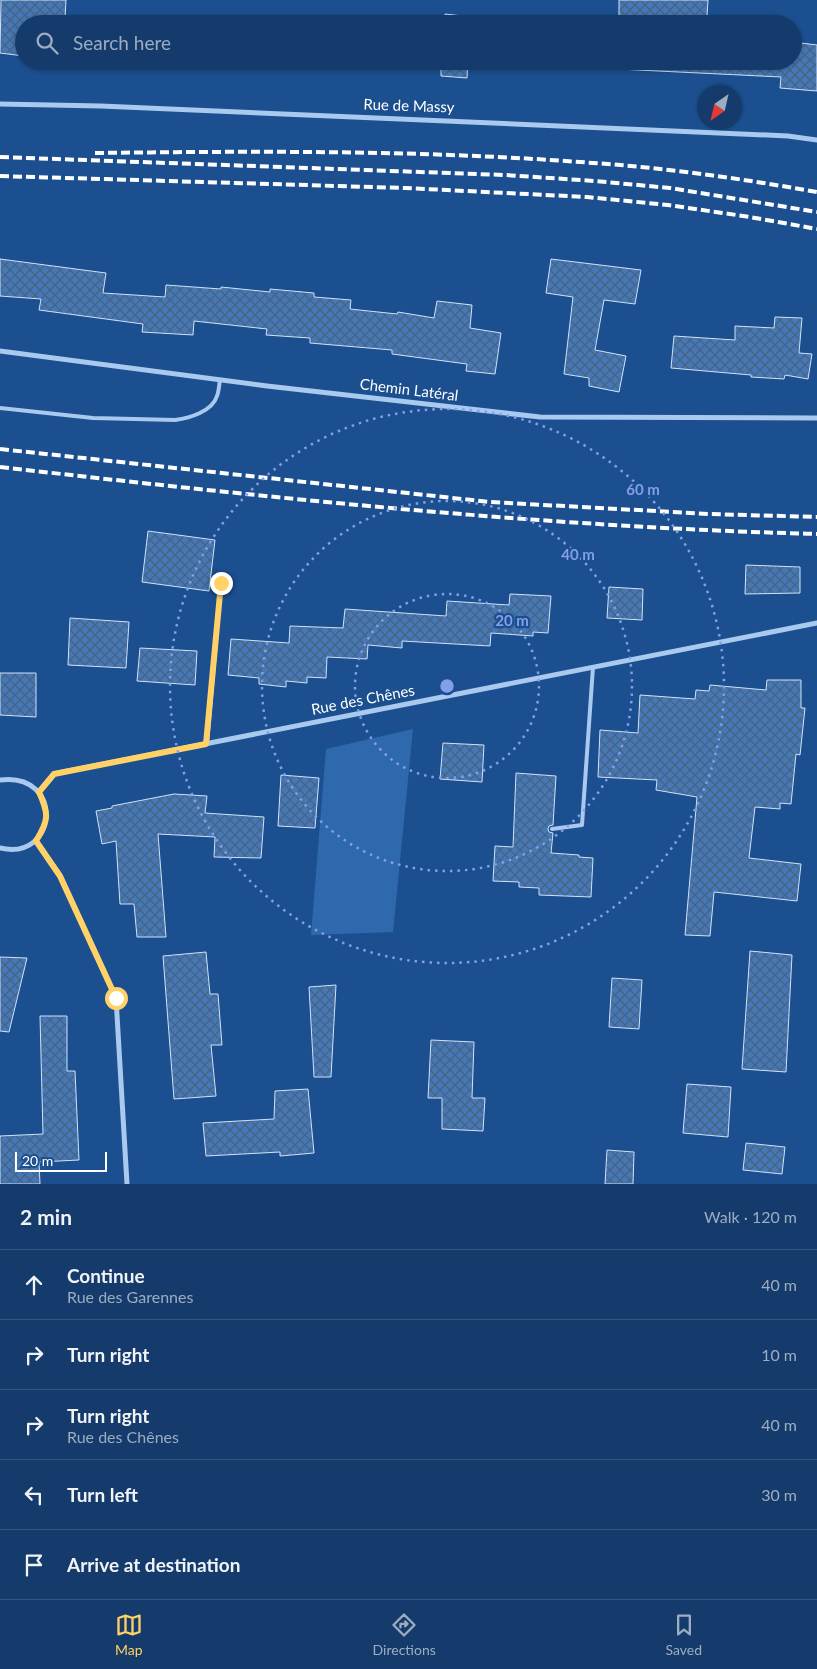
<!DOCTYPE html>
<meta charset="utf-8">
<style>
:root{--surface:#143b6b;--page:#214673;--text:#f1f3f6;--muted:#9dadc1;--line:#33557e;--accent:#ffd166}
body{margin:0;font-family:Lato,sans-serif;background:var(--page);color:var(--text)}
.compass{position:absolute;left:697px;top:85px;width:45px;height:45px;border-radius:50%;background:var(--surface);box-shadow:0 1px 4px #0004;rotate:214deg}
.scale{position:absolute;left:15px;bottom:12px;width:92px;box-sizing:border-box;padding-left:5px;border:2px solid #fff;border-top:0;font-size:14px;line-height:18px;white-space:nowrap;color:#fff;-webkit-text-stroke:4px #1b4f8f;paint-order:stroke}
.stop{position:absolute;width:15px;height:15px;margin:-11px;border:4px solid #ffd166;border-radius:50%;background:#fff}
.stop.end{background:#ffd166;border-color:#fff;box-shadow:0 1px 5px #0008}
.list{margin:0;padding:0;list-style:none}
h2{display:flex;justify-content:space-between;align-items:center;height:65px;margin:0;padding:0 20px;font-size:21px}
h2 small{font-size:16px;font-weight:400;color:var(--muted)}
.list li{display:grid;grid-template-columns:32px 1fr auto;gap:15px;align-items:center;box-sizing:border-box;height:70px;padding:0 20px;border-top:1px solid var(--line)}
.list b{display:block;font-size:19px;white-space:nowrap}
.list p{margin:0;font-size:16px;white-space:nowrap;color:var(--muted)}
.list em{font-size:16px;font-style:normal;color:var(--muted)}
.icon{flex:none;width:28px;height:28px;fill:none;stroke:currentColor;stroke-width:2;stroke-linecap:round;stroke-linejoin:round}
.map{position:relative;flex:none;width:817px;height:1184px;overflow:hidden}
.search{position:absolute;background:var(--surface);box-shadow:0 1px 4px #0004;left:15px;right:15px;top:15px;height:55px;display:flex;align-items:center;gap:12px;box-sizing:border-box;padding:0 18px;border-radius:28px;color:var(--muted);font-size:19px}
.sheet{height:415px;background:var(--surface)}
nav{display:flex;justify-content:space-around;align-items:center;box-sizing:border-box;height:70px;border-top:1px solid var(--line);background:var(--surface);font-size:14px;color:var(--muted)}
nav a{display:grid;justify-items:center;gap:2px}
nav .on{color:var(--accent)}
.map>svg:first-child{display:block}
</style>
<div class="map">
<svg width="817" height="1184" viewBox="0 0 817 1184">
<defs>
<pattern id="building-cross-hatch" width="8" height="8" patternUnits="userSpaceOnUse" patternTransform="scale(1.25)"><rect width="8" height="8" fill="#4478b7"/><path d="M0 0l8 8M0 8l8-8" fill="none" stroke="#486282"/></pattern>
</defs>
<rect width="100%" height="100%" fill="#1b4f8f"/>
<polygon fill="#2e69ad" points="413,729 393,932 311,935 326,749"/>
<g fill="url(#building-cross-hatch)" stroke="#cfe3fa">
<polygon points="1,0 66,0 65,19 115,24 24,24 24,56 0,53"/>
<polygon points="619,0 708,0 707,16 751,19 750,24 619,24"/>
<polygon points="445,14 472,17 472,24 445,24"/>
<polygon points="350,19 387,22 410,24 320,24 320,20 349,22"/>
<polygon points="793,42 817,45 817,91 780,88 781,77 617,69 617,61 793,61"/>
<polygon points="411,61 468,61 467,78 441,76 441,64"/>
<polygon points="0,259 106,273 103,293 165,297 166,285 221,289 221,287 270,292 270,289 314,293 314,297 351,300 350,309 397,314 398,312 434,318 437,301 472,305 470,328 501,333 495,374 466,371 467,364 392,354 392,350 310,343 310,338 266,335 267,329 194,321 193,335 142,332 143,324 39,310 41,299 0,296"/>
<polygon points="551,259 641,270 635,304 604,300 595,350 626,356 619,392 589,386 589,378 564,374 573,297 546,293"/>
<polygon points="775,317 802,318 799,353 812,354 808,379 785,375 784,379 751,377 751,375 671,368 674,336 735,340 735,326 774,328"/>
<polygon points="148,531 215,540 209,591 142,582"/>
<polygon points="746,565 800,567 800,593 745,594"/>
<polygon points="609,587 643,589 642,620 607,618"/>
<polygon points="510,594 551,596 548,633 533,632 533,636 491,633 490,646 402,641 402,648 368,645 367,659 327,657 326,678 307,677 307,683 286,681 286,687 259,684 259,678 228,675 231,639 289,643 290,626 343,628 345,609 446,616 447,601 509,605"/>
<polygon points="70,618 129,622 126,668 68,665"/>
<polygon points="140,648 197,651 195,685 137,681"/>
<polygon points="0,673 36,673 36,717 0,715"/>
<polygon points="767,680 801,680 801,708 805,708 800,755 796,754 791,804 780,803 780,809 755,807 749,858 801,864 797,901 714,892 710,936 685,935 697,797 656,790 657,780 598,777 600,730 638,733 640,695 695,699 696,690 709,691 710,685 766,690"/>
<polygon points="443,743 484,745 482,782 440,779"/>
<polygon points="516,773 556,776 553,825 549,826 548,829 549,832 553,833 551,853 579,855 579,857 593,858 591,897 539,895 539,888 519,887 519,882 493,881 495,846 513,847"/>
<polygon points="281,775 319,778 315,828 278,826"/>
<polygon points="174,794 207,796 205,813 264,817 261,858 214,857 215,837 158,834 166,937 137,937 134,904 120,904 116,841 102,844 96,811 112,808 112,806"/>
<polygon points="750,951 792,955 786,1072 742,1069"/>
<polygon points="206,952 210,994 218,994 222,1045 211,1045 216,1096 174,1099 163,956"/>
<polygon points="0,957 27,958 9,1032 0,1031"/>
<polygon points="612,978 642,980 639,1029 609,1027"/>
<polygon points="336,985 331,1077 314,1077 309,987"/>
<polygon points="40,1016 67,1016 67,1071 75,1071 79,1160 39,1162 40,1184 0,1184 0,1136 43,1134"/>
<polygon points="431,1040 474,1042 472,1098 485,1098 483,1131 442,1129 442,1098 428,1098"/>
<polygon points="687,1084 731,1087 728,1137 683,1133"/>
<polygon points="308,1089 314,1153 280,1156 280,1152 206,1156 203,1123 274,1119 275,1091"/>
<polygon points="746,1143 785,1147 782,1174 743,1170"/>
<polygon points="607,1150 634,1152 633,1184 605,1184"/>
</g>
<g fill="none" stroke-linecap="round" stroke-linejoin="round">
<g stroke="#a9c9ee" stroke-width="4">
<path d="M 0,408 L 93,418 L 175,420 C 189,418 212,412 217,396 C 219,391 219,385 220,380"/>
<polyline points="207,744 221,583"/>
<polyline points="552,829 582,825 593,667"/>
</g>
<g stroke="#a9c9ee" stroke-width="5">
<polyline points="0,104 101,106 788,136 817,140"/>
<polyline points="0,351 267,386 540,417 817,418"/>
<path d="M 0,780 C 65,772 58,862 0,848"/>
<polyline points="39,792 54,774 63,772 817,623"/>
<polyline points="36,841 60,876 116,998 127,1184"/>
</g>
<g stroke="#fff" stroke-width="4" stroke-dasharray="9 4" stroke-linecap="butt">
<path d="M 95,153 C 261,151 427,150 593,163 C 668,168 743,179 817,192"/>
<polyline points="0,157 505,175 595,181 670,188 817,212"/>
<polyline points="0,176 405,188 587,197 668,205 750,217 817,229"/>
<polyline points="0,449 490,502 710,514 817,517"/>
<path d="M 0,467 C 271,498 544,527 817,534"/>
</g>
</g>
<g fill="none" stroke-linecap="round" stroke-linejoin="round">
<path stroke="#ffd166" stroke-width="6" d="M 116,998 L 60,876 L 36,841 C 49,820 49,814 39,792 L 54,774 L 206,744 L 221,583"/>
</g>
<g fill="none" stroke="#839eea" stroke-width="2.5" stroke-dasharray="2.5 5">
<circle cx="447" cy="686" r="92"/>
<circle cx="447" cy="686" r="185"/>
<circle cx="447" cy="686" r="277"/>
</g>
<g text-anchor="middle" stroke-width="4.5" stroke-linejoin="round" paint-order="stroke">
<g font-size="15" fill="#fff" stroke="#1b4f8f">
<text transform="translate(409 106) rotate(2)" y="5">Rue de Massy</text>
<text transform="translate(409 390) rotate(7)" y="5">Chemin Latéral</text>
<text transform="translate(363 700) rotate(-11)" y="5">Rue des Chênes</text>
</g>
</g>
<circle cx="447" cy="686" r="8" fill="#839eea" stroke="#1b4f8f" stroke-width="2.5"/>
<g font-size="15" text-anchor="middle" font-weight="bold" fill="#839eea" stroke="#1b4f8f" stroke-width="4.5" stroke-linejoin="round" paint-order="stroke">
<text x="643" y="495">60 m</text>
<text x="578" y="560">40 m</text>
<text x="512" y="626">20 m</text>
</g>
</svg>
<svg class="compass" viewBox="-18 -18 36 36"><path d="M0-13l5 13h-10z" fill="#e53935"/><path d="M0 13l5-13h-10z" fill="#9dadc1"/></svg>
<div class="scale">20 m</div>
<div class="stop" style="left:116px;top:998px"></div>
<div class="stop end" style="left:221px;top:583px"></div>
<div class="search"><svg class="icon" aria-label="search" viewBox="0 0 24 24"><circle cx="10" cy="10" r="6"/><path d="M15 15l6 6"/></svg>Search here</div>
</div>
<section class="sheet">
<h2>2 min<small>Walk · 120 m</small></h2>
<ul class="list">
<li><svg class="icon" aria-label="ahead" viewBox="0 0 24 24"><path d="M12 20V5M6 11l6-6 6 6"/></svg><div><b>Continue</b><p>Rue des Garennes</p></div><em>40 m</em></li>
<li><svg class="icon" aria-label="right" viewBox="0 0 24 24"><path d="M7 20v-9h11M14 6l5 5-5 5"/></svg><div><b>Turn right</b></div><em>10 m</em></li>
<li><svg class="icon" aria-label="right" viewBox="0 0 24 24"><path d="M7 20v-9h11M14 6l5 5-5 5"/></svg><div><b>Turn right</b><p>Rue des Chênes</p></div><em>40 m</em></li>
<li><svg class="icon" aria-label="left" viewBox="0 0 24 24"><path d="M17 20v-9H6M10 6l-5 5 5 5"/></svg><div><b>Turn left</b></div><em>30 m</em></li>
<li><svg class="icon" aria-label="arrive" viewBox="0 0 24 24"><path d="M6 21V4h12l-3 4 3 4H6"/></svg><div><b>Arrive at destination</b></div></li>
</ul>
</section>
<nav>
<a class="on"><svg class="icon" aria-label="map" viewBox="0 0 24 24"><path d="M3 6l6-2 6 2 6-2v14l-6 2-6-2-6 2zM9 4v14M15 6v14"/></svg>Map</a>
<a><svg class="icon" aria-label="directions" viewBox="0 0 24 24"><path d="M12 3l9 9-9 9-9-9zM9 14v-3h6M13 9l2 2-2 2"/></svg>Directions</a>
<a><svg class="icon" aria-label="saved" viewBox="0 0 24 24"><path d="M7 4h10v16l-5-4-5 4z"/></svg>Saved</a>
</nav>
